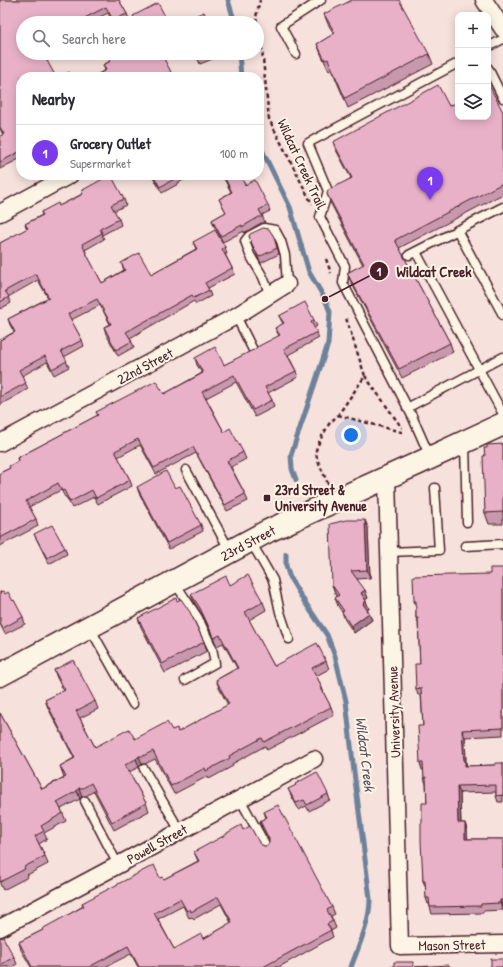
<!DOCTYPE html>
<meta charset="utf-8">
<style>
:root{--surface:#fff;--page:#f7f7f7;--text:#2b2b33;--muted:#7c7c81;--line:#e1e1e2;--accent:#7c3aed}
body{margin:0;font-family:"Patrick Hand",sans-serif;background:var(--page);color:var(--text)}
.controls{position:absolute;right:12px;top:12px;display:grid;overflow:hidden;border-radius:8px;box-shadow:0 2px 10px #0003}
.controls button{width:36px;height:36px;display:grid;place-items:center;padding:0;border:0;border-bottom:1px solid var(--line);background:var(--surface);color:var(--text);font:20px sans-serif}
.you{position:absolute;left:351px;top:435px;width:14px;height:14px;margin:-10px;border:3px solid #fff;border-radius:50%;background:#1a73e8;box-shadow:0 0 0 6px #1a73e833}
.badge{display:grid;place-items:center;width:26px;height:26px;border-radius:50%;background:var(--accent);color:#fff;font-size:13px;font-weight:700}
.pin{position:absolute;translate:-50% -33px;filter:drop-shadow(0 1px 2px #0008)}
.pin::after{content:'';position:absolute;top:21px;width:14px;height:12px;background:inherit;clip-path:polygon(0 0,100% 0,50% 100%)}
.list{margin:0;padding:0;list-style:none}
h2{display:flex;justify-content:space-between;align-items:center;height:52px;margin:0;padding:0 16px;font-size:17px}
h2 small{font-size:13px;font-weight:400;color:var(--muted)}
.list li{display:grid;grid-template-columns:26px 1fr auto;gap:12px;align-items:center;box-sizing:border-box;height:56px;padding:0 16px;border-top:1px solid var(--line)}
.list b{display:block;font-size:15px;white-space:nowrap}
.list p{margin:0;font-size:13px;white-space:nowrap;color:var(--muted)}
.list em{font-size:13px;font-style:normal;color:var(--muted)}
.icon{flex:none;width:22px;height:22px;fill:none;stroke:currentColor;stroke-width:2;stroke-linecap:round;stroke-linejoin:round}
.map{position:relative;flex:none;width:503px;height:967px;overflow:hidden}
.search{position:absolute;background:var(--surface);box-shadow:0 2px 10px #0003;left:16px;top:16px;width:248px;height:44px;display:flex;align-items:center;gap:10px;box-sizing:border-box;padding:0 14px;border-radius:22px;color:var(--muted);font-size:15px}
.panel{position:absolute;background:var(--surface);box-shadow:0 2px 10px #0003;left:16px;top:72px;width:248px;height:108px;border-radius:16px}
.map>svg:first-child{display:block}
</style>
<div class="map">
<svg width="503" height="967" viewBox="0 0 503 967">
<rect width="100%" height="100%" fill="#f6e1dc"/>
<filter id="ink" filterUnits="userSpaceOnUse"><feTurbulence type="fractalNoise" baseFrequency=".025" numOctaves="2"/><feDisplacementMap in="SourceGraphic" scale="8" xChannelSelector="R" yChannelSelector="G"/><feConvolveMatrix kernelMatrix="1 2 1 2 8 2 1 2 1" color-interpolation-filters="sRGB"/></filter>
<g filter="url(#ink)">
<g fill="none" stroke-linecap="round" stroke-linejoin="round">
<g stroke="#6d819a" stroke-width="5">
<polyline points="228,0 235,23"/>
<polyline points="239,53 241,77"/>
<polyline points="259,144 290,207 309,272 325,299 330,312 328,344 291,455 292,469 296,480"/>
<path d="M 286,554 L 286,566 L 290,578 L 302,598 L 327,635 L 335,656 L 346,701 L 354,772 L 370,899 C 370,922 359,945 351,967"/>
</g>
<g stroke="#4a1f2b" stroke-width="11">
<g id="service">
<polyline points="488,47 503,39"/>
<polyline points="296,54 281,26 321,0"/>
<polyline points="488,68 503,98"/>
<polyline points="457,230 503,315"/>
<polyline points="416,252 503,414"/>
<polyline points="409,255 503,207"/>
<polyline points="270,295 263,277 250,255 245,241 249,236 264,228 275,230 281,241 285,255 287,284"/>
<polyline points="236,316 254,352"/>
<polyline points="407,408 503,357"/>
<polyline points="465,444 467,522"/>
<polyline points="430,457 412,416 343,283 345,266 320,217 328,191 308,143 458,63"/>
<polyline points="186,470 230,551"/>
<polyline points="251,542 273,580 280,612 289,639"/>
<polyline points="465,546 503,544"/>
<polyline points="389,552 439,550 435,488"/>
<polyline points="175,583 198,618 212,648 215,663 185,680"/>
<polyline points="90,628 133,704"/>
<polyline points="144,769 180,831"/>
<polyline points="240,799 267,848"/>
<polyline points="85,801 118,865"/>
</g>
</g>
<g stroke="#4a1f2b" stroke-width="19">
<g id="minor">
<polyline points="484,0 503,29"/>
<polyline points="0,213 70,175"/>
<polyline points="0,443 236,316 287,284"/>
<polyline points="387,478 400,946 503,944"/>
<polyline points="0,928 118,865 314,759"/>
</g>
</g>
<g stroke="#4a1f2b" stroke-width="25">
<polyline id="secondary" points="0,675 268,531 419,463 503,424"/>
</g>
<g stroke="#4a1f2b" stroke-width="2.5" stroke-dasharray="4 3" stroke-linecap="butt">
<polyline points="257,23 256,17 260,0"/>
<polyline points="257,26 257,32 262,49 269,119 312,204"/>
<polyline points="326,259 331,273"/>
<polyline points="365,376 402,428"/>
<polyline points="338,415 405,433"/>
<polyline points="328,484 317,459 316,450 320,440 329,424 338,415 365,376 346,318"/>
</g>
<use href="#service" stroke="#fcf5e5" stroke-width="8"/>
<use href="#minor" stroke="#fcf5e5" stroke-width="16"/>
<use href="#secondary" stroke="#fcf5e5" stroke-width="22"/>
</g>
<g fill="#c898ac" stroke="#4a1f2b" fill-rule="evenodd">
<polygon points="0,0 119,0 127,14 129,19 122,23 113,23 108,13 88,23 23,23 23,53 61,53 47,61 21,77 21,158 0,169 0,136 3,135 0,129"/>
<polygon points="324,14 429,54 433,64 348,108 332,70 329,71 321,54 317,44 334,34 328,24"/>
<polygon points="116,53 165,53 163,54 163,55 162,56 173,77 93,77 105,70 103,65 110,61 109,57"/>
<polygon points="192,53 219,53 220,56 200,64 196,55 193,56"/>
<polygon points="449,106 503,112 503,194 399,248 450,343 453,352 402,378 351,282 347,273 363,265 330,202 327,194 351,178 336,150 333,142"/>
<polygon points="152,175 193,175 178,183 178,184 162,193"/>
<polygon points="222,175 240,175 245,185 268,205 270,211 262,215 265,223 261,223 244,233 244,231 223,242 214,226 212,220 226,212 222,205 219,199 231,192"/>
<polygon points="81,191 124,199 126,205 114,211 119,219 121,225 102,235 104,239 85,250 89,259 102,283 124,270 121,263 151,274 196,249 193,242 225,247 227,254 225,254 235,274 208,288 211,296 196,304 194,301 130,338 134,347 118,356 106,334 104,327 110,324 100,305 71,320 82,340 84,346 64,357 69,367 54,375 47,362 22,376 28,389 0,405 0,340 14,332 10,325 8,319 48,298 38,280 8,297 11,303 0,309 0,243 27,229 25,224 42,215 41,212 59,206 82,194"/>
<polygon points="249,236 276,243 279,254 261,263 257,255"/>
<polygon points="279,316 314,320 317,326 314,328 319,338 288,355 296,371 298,377 268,393 272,400 274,407 255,417 236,382 206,398 224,432 243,452 246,459 231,467 245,494 248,501 227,511 196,453 156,474 140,445 118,457 130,480 132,486 98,504 94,497 72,508 66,497 65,497 61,490 29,507 36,519 38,526 0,546 0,473 10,468 18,461 17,458 98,415 96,412 164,394 202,373 197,365 195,358 224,365 254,350 279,336 275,328 283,324"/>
<polygon points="503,444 503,524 489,524 485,513 485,456 487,448"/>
<polygon points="137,487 175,488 201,525 203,531 169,549 139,493"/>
<polygon points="365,520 368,528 370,578 357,579 368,598 365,600 369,609 367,610 369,613 372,620 354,633 345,620 342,612 338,606 335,598 337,596 335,593 332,585"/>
<polygon points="34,534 65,548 67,554 49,564"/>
<polygon points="503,568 503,735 465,737 466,763 467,766 495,765 503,763 503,802 498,802 496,796 496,792 460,793 461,823 465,823 467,830 467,839 503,839 503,910 483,911 483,913 432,914 430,907 430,904 428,904 426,898 426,888 423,881 422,823 427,803 426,784 424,778 424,770 422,770 420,763 423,726 421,695 418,695 416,689 420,664 418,622 416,618 416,607 414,601 490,574"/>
<polygon points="230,585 263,602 266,610 249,620 274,666 326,661 329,669 316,676 321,685 324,693 324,694 331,707 334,715 267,750 265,746 232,764 233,766 209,779 208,776 174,794 155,759 145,764 142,764 139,767 129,772 146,803 149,811 114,830 94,791 86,796 82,796 80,799 61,809 66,821 44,833 47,839 39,844 45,856 48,864 27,875 28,877 3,890 0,884 0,713 42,789 64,777 60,766 74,758 48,708 45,700 64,691 57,678 54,670 95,701 98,709 80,718 95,747 135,739 172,730 178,732 228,705 219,688 216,680 237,668 223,643 217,646 203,616 194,602 191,594"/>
<polygon points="0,592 5,594 13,601 23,617 25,624 5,634 0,624"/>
<polygon points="177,601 204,642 207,651 165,673 141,627 138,618"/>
<polygon points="288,789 328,794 330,800 309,811 306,806 299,810 291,795"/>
<path d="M 264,812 L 332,907 L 335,914 L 331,916 L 336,928 L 331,931 L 333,937 L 279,967 L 138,967 L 131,954 L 105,967 L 31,967 L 21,950 L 19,942 L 43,930 L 83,906 L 82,903 L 160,878 L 164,879 L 198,861 L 194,852 L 243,830 L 260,844 L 264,846 L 267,846 L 269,843 L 269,841 L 262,828 L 260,821 L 266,818 ZM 221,904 L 231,923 L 226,926 L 203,939 L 174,949 L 158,919 L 183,906 L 189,918 L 192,917 L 194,919 Z"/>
<polygon points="0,938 14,957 17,964 12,967 0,967"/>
</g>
<g fill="#a27c8c" stroke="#4a1f2b">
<polygon points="365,520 368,528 370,578 367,570"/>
<polygon points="365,590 368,598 363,601 361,593"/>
<polygon points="366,601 369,609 365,612 363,604"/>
<polygon points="369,613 372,620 354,633 351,626"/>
<polygon points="462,730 465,737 466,763 468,768 468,773 464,762"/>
<polygon points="139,756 142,764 139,767 136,759"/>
<polygon points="457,786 460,793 461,830 458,823"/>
<polygon points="79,788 82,796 80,799 77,791"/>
<polygon points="465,823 467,830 468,845 465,839"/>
<polygon points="500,900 503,907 503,910 500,903"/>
</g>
<g fill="#e8b1c8" stroke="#4a1f2b" fill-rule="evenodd">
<polygon points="0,0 119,0 127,14 113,20 106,7 79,21 80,23 23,23 23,53 48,53 45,55 45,57 56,77 21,77 21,151 0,162 0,136 4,134 0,127"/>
<polygon points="352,0 399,0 429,54 345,98 328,59 325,60 317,44 335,33 324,14"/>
<polygon points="158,3 167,20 174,16 178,23 204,12 208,23 137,23 133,16"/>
<polygon points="116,53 161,53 171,72 162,77 93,77 106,70 103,65 111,61 109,57"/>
<polygon points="196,53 210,53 197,58"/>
<polygon points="69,72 72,77 60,77"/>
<polygon points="438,85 449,106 458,102 458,117 488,117 488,86 489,85 503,112 503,183 395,240 450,343 399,369 347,273 364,264 327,194 328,190 352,178 333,142"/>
<polygon points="110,175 111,175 124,199 111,205 119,219 100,229 102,233 82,244 86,253 102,283 125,270 121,263 139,253 151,274 197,249 193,242 215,230 225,247 222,249 232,268 205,283 209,290 194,298 192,295 126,332 132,341 116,350 104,327 111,324 97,299 68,314 82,340 61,351 67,361 52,369 45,356 19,370 26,383 0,397 0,340 15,332 8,319 49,298 36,274 5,291 9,297 0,302 0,243 28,228 25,224 43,215 41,212 58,203 59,206 83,194 81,191"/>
<polygon points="153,175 180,175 175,177 176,178 160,187"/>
<polygon points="223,175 240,175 245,185 255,180 268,205 259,210 263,217 259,217 242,227 242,225 221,236 212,220 226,212 219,199 232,192"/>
<polygon points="263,228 269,229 274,237 277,248 259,257 254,249 249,236 250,234"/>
<polygon points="305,302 314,320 311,322 317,332 284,349 296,371 265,387 272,400 253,410 234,375 202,392 224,432 230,428 243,452 227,461 245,494 225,505 193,447 154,468 138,439 115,451 130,480 96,498 92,490 70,502 64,490 62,491 58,483 26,501 36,519 0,538 0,473 10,468 9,466 19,461 17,458 98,415 96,412 156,381 164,394 203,373 195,358 215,347 224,365 251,351 254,350 257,347 280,335 275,328 284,323 279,316"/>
<polygon points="503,444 503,512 485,513 483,456 485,456 484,448 487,448 487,445"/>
<polygon points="166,471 175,488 180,486 201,525 167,543 137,487"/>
<polygon points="346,520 365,520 367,570 351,571 365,590 361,593 366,601 363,604 369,613 351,626 342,612 344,611 335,598 339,595 332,585 330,524"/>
<polygon points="52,525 65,548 47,558 34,534"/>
<polygon points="490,568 503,568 503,728 462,730 464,762 465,761 465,766 495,765 495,763 503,763 503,795 496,796 496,785 457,786 458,823 465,823 465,839 503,839 503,900 500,900 500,903 481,904 481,906 430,907 429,898 426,898 425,881 423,881 421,841 421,823 422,823 422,803 427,803 426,777 424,778 423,763 420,763 418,726 423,726 421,688 416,689 415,664 420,664 418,618 416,618 416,601 414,601 413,576 490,574"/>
<polygon points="248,575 263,602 245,612 274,666 317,643 326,661 312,668 321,685 320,686 331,707 264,742 262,738 229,756 230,758 206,771 205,768 171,786 153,751 143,756 139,756 136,759 125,765 146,803 112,822 91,783 83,788 79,788 77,791 57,802 63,813 41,826 44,831 35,836 45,856 24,867 25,869 0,882 0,713 42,789 66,777 60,766 75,758 45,700 65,690 54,670 73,660 95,701 76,711 95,747 129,729 135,739 167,722 172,730 177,728 178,732 229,704 216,680 238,668 220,635 214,638 200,608 191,594 226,576 230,585"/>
<polygon points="3,591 5,594 8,592 13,601 14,600 23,617 3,628 0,622 0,592"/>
<polygon points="176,598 177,601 181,599 190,612 204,642 162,664 138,618"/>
<polygon points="317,772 328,794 307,805 304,800 296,803 288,789 296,785 295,784"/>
<path d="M 278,805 L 332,907 L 327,910 L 333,921 L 327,924 L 331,930 L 263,967 L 139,967 L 128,946 L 89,967 L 32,967 L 19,942 L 43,930 L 42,929 L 84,906 L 82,903 L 154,865 L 160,878 L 162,877 L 164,879 L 199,861 L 194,852 L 227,834 L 227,833 L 241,825 L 243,830 L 250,826 L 260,844 L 264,846 L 267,846 L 269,843 L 269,839 L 260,821 L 267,817 L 264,812 ZM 218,897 L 232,922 L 226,925 L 226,926 L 203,939 L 201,934 L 174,949 L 154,913 L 180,899 L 187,911 L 190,909 L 191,912 Z"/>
<polygon points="3,937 14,957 0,965 0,938"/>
<polygon points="491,959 503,959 503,967 489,967 491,967"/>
<polygon points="394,962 413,962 413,967 387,967 394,967"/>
<polygon points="449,965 450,967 415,967"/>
</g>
</g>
<rect fill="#4a1f2b" stroke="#fcf5e5" stroke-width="1.5" x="263" y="494" width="8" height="8" rx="2"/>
<g text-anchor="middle" stroke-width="4" stroke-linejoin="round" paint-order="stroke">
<g font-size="14" fill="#4a1f2b" stroke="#fcf5e5">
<text transform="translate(302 164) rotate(65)" y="5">Wildcat Creek Trail</text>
<text transform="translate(145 366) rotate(-28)" y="5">22nd Street</text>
<text transform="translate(248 543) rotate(-28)" y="5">23rd Street</text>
<text transform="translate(394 712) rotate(-92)" y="5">University Avenue</text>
<text transform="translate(157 844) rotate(-29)" y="5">Powell Street</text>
<text transform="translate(452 945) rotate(-1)" y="5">Mason Street</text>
</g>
<g font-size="14" font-weight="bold" fill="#4a1f2b" stroke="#fcf5e5" text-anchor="start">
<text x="275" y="495">23rd Street &amp;<tspan x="275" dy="16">University Avenue</tspan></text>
</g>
<g font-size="15" font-style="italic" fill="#5b5062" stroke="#fcf5e5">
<text transform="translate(365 754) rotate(83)" y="5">Wildcat Creek</text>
</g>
</g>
<path fill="none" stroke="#4a1f2b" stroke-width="1.5" d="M325 299L379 271"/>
<g fill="#4a1f2b" stroke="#fcf5e5" stroke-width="1.5">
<circle cx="325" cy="299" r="4"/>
<circle cx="379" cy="271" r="10"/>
</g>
<g font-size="12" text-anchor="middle" font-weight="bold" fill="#fff">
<text x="379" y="276">1</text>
</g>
<g font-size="15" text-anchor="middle" font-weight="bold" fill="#4a1f2b" stroke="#fcf5e5" stroke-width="4" stroke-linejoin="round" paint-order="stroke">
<text x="434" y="277">Wildcat Creek</text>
</g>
</svg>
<div class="controls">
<button>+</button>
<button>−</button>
<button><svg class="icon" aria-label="layers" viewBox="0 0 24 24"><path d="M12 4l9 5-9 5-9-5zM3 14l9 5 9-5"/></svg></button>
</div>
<div class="you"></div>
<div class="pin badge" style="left:430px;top:200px">1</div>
<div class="search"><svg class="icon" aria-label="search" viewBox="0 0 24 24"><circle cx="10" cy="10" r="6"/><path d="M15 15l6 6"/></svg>Search here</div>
<section class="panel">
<h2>Nearby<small></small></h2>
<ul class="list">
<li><span class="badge">1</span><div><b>Grocery Outlet</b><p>Supermarket</p></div><em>100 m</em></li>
</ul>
</section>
</div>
